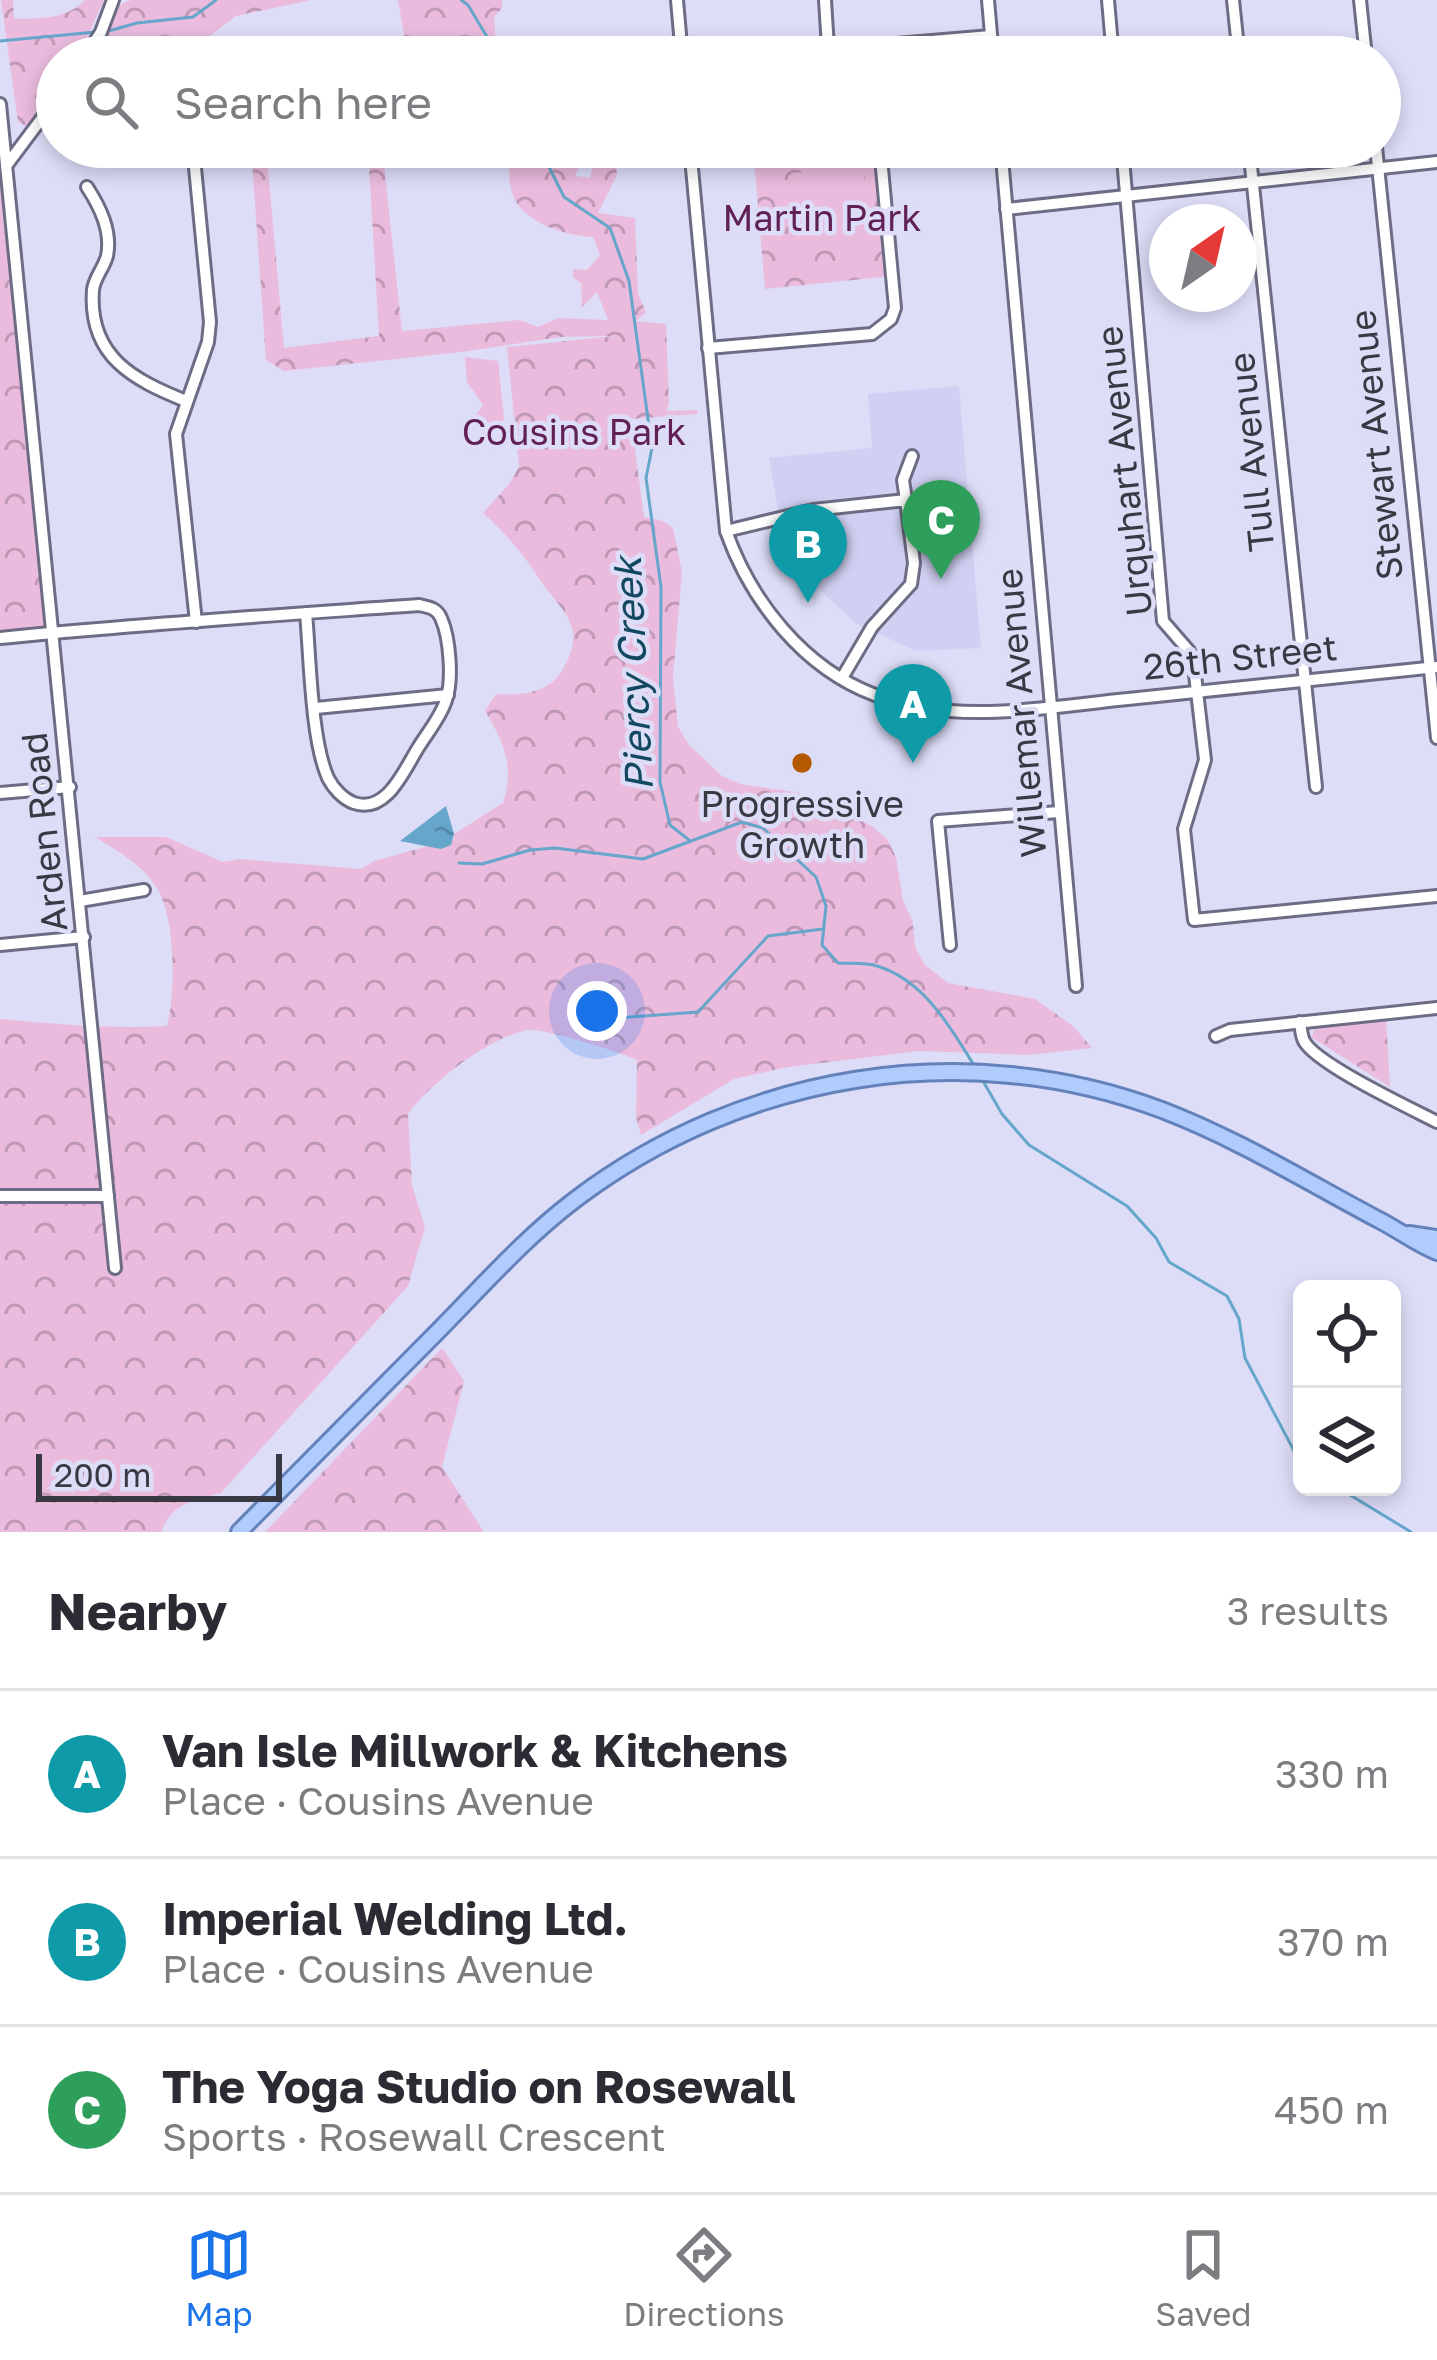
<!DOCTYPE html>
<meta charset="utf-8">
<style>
:root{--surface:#fff;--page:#f7f7f7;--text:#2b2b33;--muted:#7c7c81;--line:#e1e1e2;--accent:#1a73e8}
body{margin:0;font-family:"Golos Text",sans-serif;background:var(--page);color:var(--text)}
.controls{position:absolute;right:36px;bottom:36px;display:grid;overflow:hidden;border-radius:18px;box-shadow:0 6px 18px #0003}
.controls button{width:108px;height:108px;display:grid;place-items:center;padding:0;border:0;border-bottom:3px solid var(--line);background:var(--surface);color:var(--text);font:60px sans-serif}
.compass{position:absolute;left:1149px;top:204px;width:108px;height:108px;border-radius:50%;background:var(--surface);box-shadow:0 6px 18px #0003;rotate:34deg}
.scale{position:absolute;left:36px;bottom:30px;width:246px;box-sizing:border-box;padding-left:12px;border:6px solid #393943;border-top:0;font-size:33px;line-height:42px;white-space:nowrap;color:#393943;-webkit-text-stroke:9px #ddddf8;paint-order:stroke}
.you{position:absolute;left:597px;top:1011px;width:42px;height:42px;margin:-30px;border:9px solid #fff;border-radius:50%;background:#1a73e8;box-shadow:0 0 0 18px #1a73e833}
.badge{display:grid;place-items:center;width:78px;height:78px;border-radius:50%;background:var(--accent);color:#fff;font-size:39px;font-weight:700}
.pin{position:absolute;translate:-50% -99px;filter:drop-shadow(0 3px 6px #0008)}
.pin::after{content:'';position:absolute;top:63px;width:42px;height:36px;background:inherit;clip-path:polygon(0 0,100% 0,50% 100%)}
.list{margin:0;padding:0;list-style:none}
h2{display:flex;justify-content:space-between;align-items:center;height:156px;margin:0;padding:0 48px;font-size:51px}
h2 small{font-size:39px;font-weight:400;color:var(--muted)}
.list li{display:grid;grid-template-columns:78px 1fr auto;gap:36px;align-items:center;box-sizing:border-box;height:168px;padding:0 48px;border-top:3px solid var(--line)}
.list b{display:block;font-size:45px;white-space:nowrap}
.list p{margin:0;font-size:39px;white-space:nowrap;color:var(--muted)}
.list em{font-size:39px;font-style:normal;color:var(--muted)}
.icon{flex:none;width:66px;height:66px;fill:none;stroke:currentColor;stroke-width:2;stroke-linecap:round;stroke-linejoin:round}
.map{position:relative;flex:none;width:1437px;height:1532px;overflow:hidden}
.search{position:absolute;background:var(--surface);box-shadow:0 6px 18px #0003;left:36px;right:36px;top:36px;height:132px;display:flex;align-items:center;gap:30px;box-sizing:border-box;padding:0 42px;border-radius:66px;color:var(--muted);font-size:45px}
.sheet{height:660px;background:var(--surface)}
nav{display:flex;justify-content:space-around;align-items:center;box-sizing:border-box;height:168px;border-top:3px solid var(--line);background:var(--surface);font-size:33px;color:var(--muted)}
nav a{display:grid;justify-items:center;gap:6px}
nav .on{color:var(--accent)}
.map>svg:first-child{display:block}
</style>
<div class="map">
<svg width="1437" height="1532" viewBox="0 0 1437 1532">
<defs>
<pattern id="forest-crowns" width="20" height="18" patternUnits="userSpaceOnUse" patternTransform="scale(3)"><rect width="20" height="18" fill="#eabbdd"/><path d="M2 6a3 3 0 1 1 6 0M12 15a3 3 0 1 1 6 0" fill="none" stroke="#bf99b5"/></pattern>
<pattern id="water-ripples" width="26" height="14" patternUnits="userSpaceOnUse" patternTransform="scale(3)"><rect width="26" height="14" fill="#65a6ca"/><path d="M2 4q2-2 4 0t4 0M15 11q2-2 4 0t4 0" fill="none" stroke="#5488a6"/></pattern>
</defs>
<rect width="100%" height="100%" fill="#ddddf8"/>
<polygon fill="#d0d0f2" points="959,386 981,648 916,651 857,624 811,582 782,532 769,458 872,448 868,394"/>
<g fill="url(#forest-crowns)">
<path d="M 1,0 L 13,0 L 14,19 C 40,18 66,20 85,0 L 104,0 L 78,57 L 57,57 L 57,88 L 28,127 L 18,122 Z"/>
<polygon points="129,0 311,0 236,16 209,37 92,46 109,12"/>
<polygon points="398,0 502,0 502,8 494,17 497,57 408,57"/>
<path d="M 251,147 L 266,147 L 284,348 L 379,336 L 368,148 L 382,147 L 402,331 L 520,320 L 538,327 L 558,318 L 608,320 L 597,292 L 582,307 L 581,283 L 573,278 L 573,269 L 587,270 L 600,255 L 593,237 C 568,236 526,224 514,198 C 508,185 509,161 507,147 L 560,147 L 563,152 L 585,156 L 575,176 L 590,178 L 597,147 L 614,147 L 617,175 L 598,213 L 635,218 L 638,294 L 646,312 L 636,321 L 666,324 L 669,404 L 666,411 L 698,410 L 697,414 L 631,419 L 644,517 L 663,521 L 673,528 L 682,572 L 673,677 L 678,727 L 689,745 L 722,776 L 740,784 L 801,793 L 872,826 L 887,839 L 896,857 L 903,901 L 913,922 L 915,947 L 925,965 L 948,983 L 1035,999 L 1073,1026 L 1092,1048 L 1029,1055 L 919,1051 L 788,1067 L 734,1079 L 641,1135 L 636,1117 L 637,1060 C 621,1052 544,1028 529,1030 C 491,1035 429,1084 408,1114 L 412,1185 L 425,1227 L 408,1286 L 221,1493 C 192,1502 173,1502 161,1532 L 0,1532 L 0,1019 C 55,1024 113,1029 167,1026 C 176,992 176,915 155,885 C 141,864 115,849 95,837 L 166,837 L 223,862 L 239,859 L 361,869 L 374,861 L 454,839 L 454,834 L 503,803 C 515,766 504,743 485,711 L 496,694 C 523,695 548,694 563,669 C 589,624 560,611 538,577 C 522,552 505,533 483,513 L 510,483 L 519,466 L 507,347 L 615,336 L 560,337 L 462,352 L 284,371 L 266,360 Z"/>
<polygon points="753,147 877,147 892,276 765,289"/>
<polygon points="6,165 54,633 0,638 0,173"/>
<polygon points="1386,1017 1390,1087 1311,1037 1318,1024"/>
<polygon points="442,1348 464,1381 442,1467 484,1532 265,1532"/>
</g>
<g fill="#eabbdd">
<path d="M 858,167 L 864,171 L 868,236 C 826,237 796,218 794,173 Z"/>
<polygon points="465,357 498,361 504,419 497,429 477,427 474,418 483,405 467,382"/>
</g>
<polygon fill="url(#water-ripples)" points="446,806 454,834 451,845 441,849 400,841"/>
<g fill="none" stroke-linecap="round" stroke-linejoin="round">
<g stroke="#65a6ca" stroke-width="3">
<polyline points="461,0 468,5 499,57"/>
<polyline points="105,32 137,23 193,17 216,0"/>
<polyline points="0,41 96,32"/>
<polyline points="539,147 564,197 610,228 629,281 652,448 646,478 661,587 660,782 670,825 689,840"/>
<path d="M 459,863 L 482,864 L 530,850 L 555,848 L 643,859 L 742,822 L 763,828 L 816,877 L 826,906 L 822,945 L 838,963 C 850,964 865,962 877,966 C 924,980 951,1028 975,1067"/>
<polyline points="590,1020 698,1012 768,936 823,929"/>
<polyline points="983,1081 1002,1114 1029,1145 1127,1206 1156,1238 1169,1262 1227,1296 1239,1319 1245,1358 1302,1466"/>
<polyline points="1337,1487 1411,1532"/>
</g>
<g stroke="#6c6c84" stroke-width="16">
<g id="minor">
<polyline points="677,0 682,57"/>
<polyline points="825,0 828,48"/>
<polyline points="988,0 993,57"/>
<polyline points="1108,0 1113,57"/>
<polyline points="1233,0 1239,57"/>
<polyline points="1360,0 1366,57"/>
<polyline points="85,57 101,32 113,0"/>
<polyline points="742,57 991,36"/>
<polyline points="0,104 115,1268"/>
<polyline points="193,147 210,322 208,342 176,434 196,622"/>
<path d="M 690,147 L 726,531 C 751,601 803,668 875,695 C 954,726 1046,707 1128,699 C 1231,689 1334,677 1437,667"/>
<polyline points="1001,147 1076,986"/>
<polyline points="1122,147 1163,621 1189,651 1194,666 1205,760 1184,829 1194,920 1437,896"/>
<polyline points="1249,147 1316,787"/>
<polyline points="1376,147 1437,738"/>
<polyline points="6,166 57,98"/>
<path d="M 87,187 C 100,207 112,231 107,256 C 104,268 94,278 93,290 C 88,357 134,380 186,401"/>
<polyline points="1006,209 1437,162"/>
<polyline points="708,348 872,334 891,319 895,308 880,147"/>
<polyline points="906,500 903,480 912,456"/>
<polyline points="726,531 813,510 906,500 914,563 911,584 872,627 842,678"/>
<path d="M 0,638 C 139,624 279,615 419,605 C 428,607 437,608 441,618 C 450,638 453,681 446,700 C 441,717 427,733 418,748 C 404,770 387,814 354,803 C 343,799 333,788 328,778 C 311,740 310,657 306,613"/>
<polyline points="316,708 448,695"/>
<polyline points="0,793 70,787"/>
<polyline points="80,901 144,890"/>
<polyline points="0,945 84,937"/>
<polyline points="950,945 938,821 1059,812"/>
<path d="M 1300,1022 C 1301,1028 1301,1035 1304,1041 C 1316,1064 1410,1108 1437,1122"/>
<polyline points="1216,1036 1230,1030 1437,1008"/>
<polyline points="0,1196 108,1196"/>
</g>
</g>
<g stroke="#6382bb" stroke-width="20">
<g id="major">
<polyline points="1409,1234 1437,1238"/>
<path d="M 239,1532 C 307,1463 375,1394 444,1325 C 486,1282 527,1236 576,1199 C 743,1073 965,1036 1162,1110 C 1238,1139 1309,1183 1381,1221 C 1400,1231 1417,1244 1437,1252"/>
</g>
</g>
<use href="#minor" stroke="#fff" stroke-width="10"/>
<use href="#major" stroke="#afccfd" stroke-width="14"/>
</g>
<circle fill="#b55901" stroke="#ddddf8" stroke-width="4.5" cx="802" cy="763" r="12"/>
<g text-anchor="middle" stroke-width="9" stroke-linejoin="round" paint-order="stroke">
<g font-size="36" fill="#622155" stroke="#ddddf8">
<text x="822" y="231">Martin Park</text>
<text x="574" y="445">Cousins Park</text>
</g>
<g font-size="36" fill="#393943" stroke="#ddddf8">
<text transform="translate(1376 445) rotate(-96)" y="13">Stewart Avenue</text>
<text transform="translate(1251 452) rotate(-96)" y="13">Tull Avenue</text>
<text transform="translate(1124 471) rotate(-96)" y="13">Urquhart Avenue</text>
<text transform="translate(1240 657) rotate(-6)" y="13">26th Street</text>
<text transform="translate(1021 713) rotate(-95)" y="13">Willemar Avenue</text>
<text transform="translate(44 832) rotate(-96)" y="13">Arden Road</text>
</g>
<g font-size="36" fill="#393943" stroke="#ddddf8">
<text x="802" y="817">Progressive<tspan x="802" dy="41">Growth</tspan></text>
</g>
<g font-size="39" font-style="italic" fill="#134861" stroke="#ddddf8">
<text transform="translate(633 674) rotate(-93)" y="14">Piercy Creek</text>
</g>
</g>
</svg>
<div class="controls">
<button><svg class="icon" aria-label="locate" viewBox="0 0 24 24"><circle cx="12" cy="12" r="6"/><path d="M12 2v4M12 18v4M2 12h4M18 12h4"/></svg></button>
<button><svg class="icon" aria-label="layers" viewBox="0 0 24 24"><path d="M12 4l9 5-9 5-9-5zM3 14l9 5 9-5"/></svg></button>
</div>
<svg class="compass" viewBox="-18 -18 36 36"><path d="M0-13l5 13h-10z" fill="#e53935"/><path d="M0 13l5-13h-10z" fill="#7c7c81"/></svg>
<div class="scale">200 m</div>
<div class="you"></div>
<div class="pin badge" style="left:913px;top:763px;background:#0f9aa8">A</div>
<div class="pin badge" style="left:808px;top:603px;background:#0f9aa8">B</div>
<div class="pin badge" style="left:941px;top:579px;background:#2e9e5b">C</div>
<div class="search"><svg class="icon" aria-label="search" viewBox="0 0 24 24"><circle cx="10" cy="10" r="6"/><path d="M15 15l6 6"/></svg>Search here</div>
</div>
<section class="sheet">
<h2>Nearby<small>3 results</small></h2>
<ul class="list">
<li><span class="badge" style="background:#0f9aa8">A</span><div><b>Van Isle Millwork &amp; Kitchens</b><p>Place · Cousins Avenue</p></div><em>330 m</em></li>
<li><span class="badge" style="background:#0f9aa8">B</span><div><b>Imperial Welding Ltd.</b><p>Place · Cousins Avenue</p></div><em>370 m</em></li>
<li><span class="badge" style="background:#2e9e5b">C</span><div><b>The Yoga Studio on Rosewall</b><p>Sports · Rosewall Crescent</p></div><em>450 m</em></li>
</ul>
</section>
<nav>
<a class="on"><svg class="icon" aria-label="map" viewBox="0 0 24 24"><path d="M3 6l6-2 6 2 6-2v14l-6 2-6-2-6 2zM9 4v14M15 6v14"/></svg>Map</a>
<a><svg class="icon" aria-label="directions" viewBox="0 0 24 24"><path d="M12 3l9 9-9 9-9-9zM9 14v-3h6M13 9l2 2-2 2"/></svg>Directions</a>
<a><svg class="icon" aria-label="saved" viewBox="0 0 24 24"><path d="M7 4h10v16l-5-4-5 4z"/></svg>Saved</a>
</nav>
